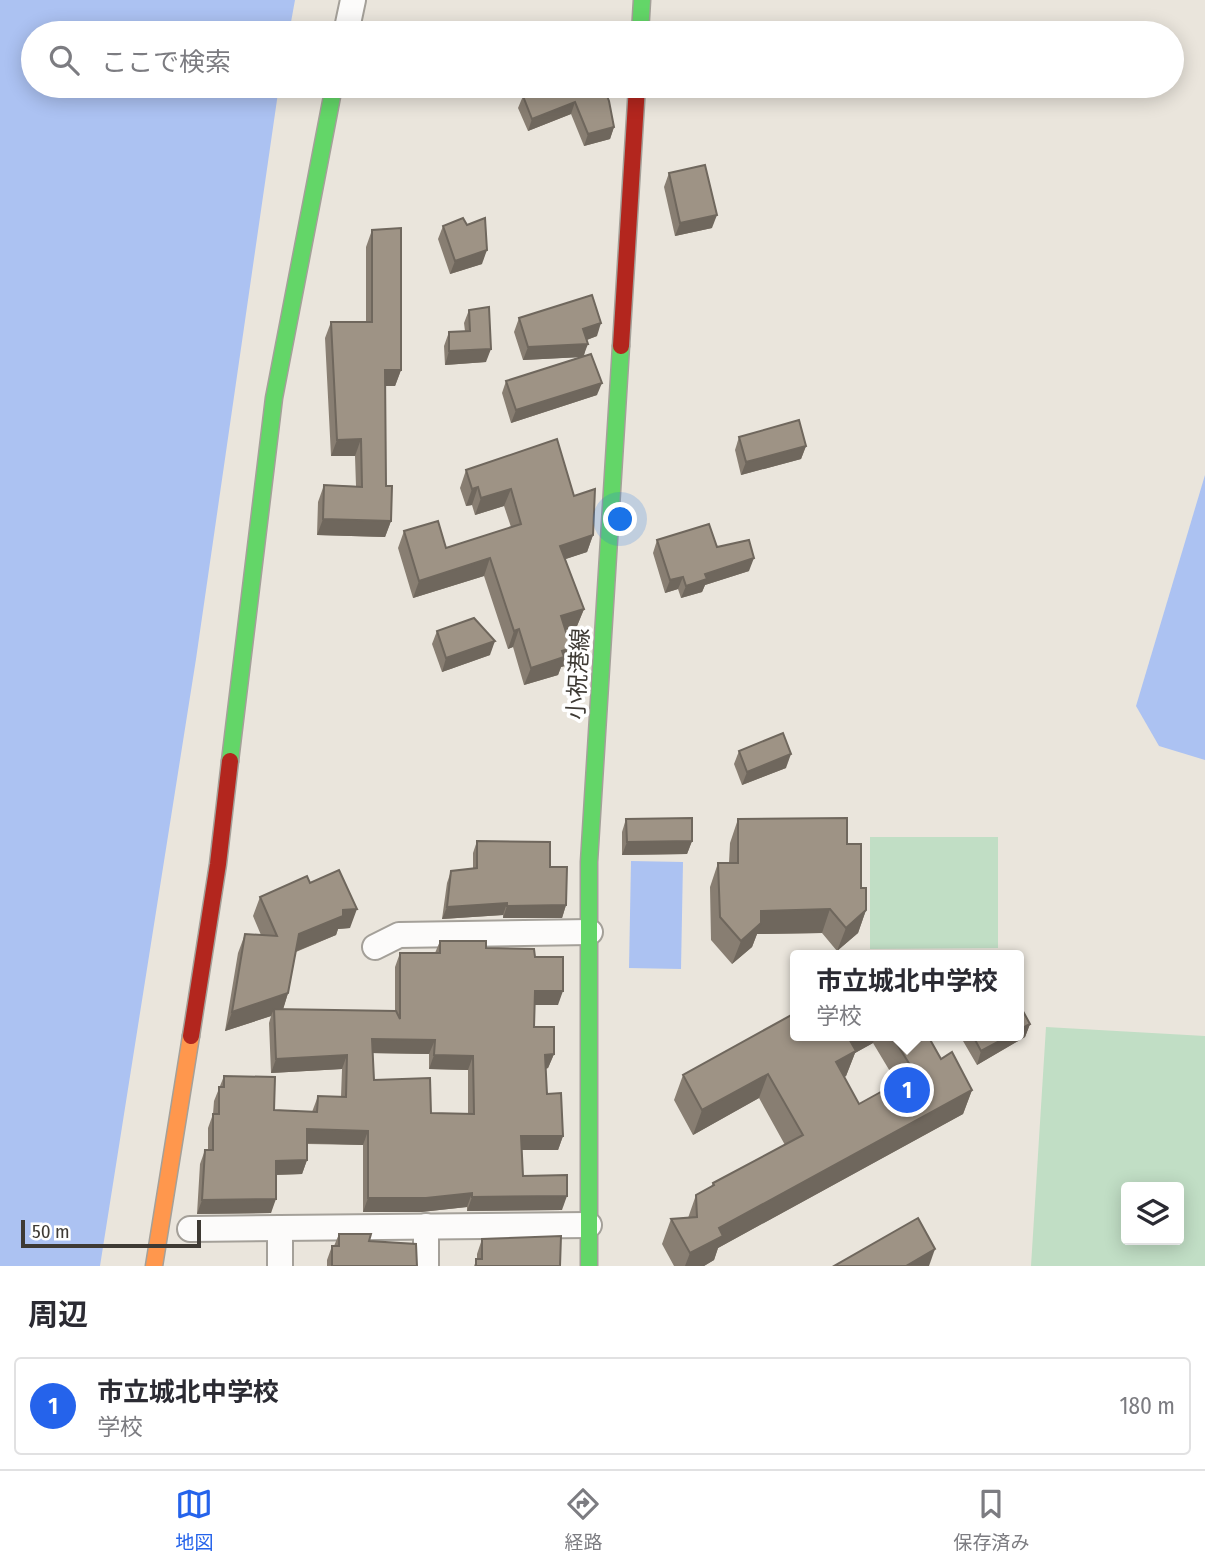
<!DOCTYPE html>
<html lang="ja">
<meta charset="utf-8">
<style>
:root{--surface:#fff;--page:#f7f7f7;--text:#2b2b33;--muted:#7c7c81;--line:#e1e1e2;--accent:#2563eb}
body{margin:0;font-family:"Fira Sans Condensed","Noto Sans JP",sans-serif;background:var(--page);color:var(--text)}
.controls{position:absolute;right:21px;bottom:21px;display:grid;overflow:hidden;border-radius:7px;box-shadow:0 4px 18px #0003}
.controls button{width:63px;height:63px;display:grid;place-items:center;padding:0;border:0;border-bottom:2px solid var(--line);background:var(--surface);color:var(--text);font:35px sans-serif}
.scale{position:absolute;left:21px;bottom:18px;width:180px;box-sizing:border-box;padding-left:7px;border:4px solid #3e3a34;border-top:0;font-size:19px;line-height:24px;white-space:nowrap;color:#3e3a34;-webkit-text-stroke:5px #fff;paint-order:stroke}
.you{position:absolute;left:621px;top:520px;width:24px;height:24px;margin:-18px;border:5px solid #fff;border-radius:50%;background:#1a73e8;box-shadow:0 0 0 10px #1a73e833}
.badge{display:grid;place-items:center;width:46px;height:46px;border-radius:50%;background:var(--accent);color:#fff;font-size:23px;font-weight:700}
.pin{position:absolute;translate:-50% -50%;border:4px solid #fff;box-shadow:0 2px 7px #0006}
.popup{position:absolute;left:790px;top:950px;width:234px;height:91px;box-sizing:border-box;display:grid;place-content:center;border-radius:7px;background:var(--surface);filter:drop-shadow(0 2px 5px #0005);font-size:23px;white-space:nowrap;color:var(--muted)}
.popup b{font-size:26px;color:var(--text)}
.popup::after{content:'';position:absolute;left:50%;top:100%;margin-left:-14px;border:14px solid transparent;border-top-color:var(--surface)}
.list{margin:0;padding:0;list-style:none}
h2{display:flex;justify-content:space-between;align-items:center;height:91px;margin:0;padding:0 28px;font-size:30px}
h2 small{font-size:23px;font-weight:400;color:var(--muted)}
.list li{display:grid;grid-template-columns:46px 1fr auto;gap:21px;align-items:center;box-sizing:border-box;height:98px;margin:0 14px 14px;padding:0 14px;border:2px solid var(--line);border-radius:7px}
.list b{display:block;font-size:26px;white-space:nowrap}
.list p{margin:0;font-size:23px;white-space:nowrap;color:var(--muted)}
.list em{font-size:23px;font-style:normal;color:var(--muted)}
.icon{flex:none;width:38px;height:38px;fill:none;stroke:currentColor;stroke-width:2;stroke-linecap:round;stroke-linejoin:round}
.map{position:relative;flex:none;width:1205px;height:1266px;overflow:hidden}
.search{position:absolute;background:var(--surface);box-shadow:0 4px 18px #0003;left:21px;right:21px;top:21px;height:77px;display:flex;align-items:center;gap:18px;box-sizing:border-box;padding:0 24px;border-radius:38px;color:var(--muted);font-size:26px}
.sheet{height:203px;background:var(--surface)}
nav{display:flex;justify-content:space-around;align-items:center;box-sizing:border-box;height:98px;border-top:2px solid var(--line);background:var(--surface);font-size:19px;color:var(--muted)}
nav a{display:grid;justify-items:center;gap:4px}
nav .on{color:var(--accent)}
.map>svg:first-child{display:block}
</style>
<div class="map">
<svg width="1205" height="1266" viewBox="0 0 1205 1266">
<rect width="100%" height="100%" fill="#eae5dc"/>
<g fill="#c1dec5" fill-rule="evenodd">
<polygon points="870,837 998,837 998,948 870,949"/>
<path d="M 1046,1027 L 1205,1036 L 1205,1266 L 1031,1266 ZM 1126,1187 L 1179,1187 L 1179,1240 L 1126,1240 Z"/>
</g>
<g fill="#acc2f2">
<polygon points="0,0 295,0 289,33 33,33 33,86 279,86 196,659 100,1266 0,1266"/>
<polygon points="1205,475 1205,760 1159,746 1136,706"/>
<polygon points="631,861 683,862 681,969 629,968"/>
</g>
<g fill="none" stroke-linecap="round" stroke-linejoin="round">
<g stroke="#a4a099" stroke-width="28">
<g id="street">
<polyline points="346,33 353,0"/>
<polyline points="375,947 399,935 590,932"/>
<polyline points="426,1226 426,1266"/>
<polyline points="190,1229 589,1225"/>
<polyline points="280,1266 280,1228"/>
</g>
</g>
<g stroke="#a4a099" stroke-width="19">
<g id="fast">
<polyline points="640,33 642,0"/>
<polyline points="230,761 274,398 334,86"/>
<polyline points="589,1266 589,862 621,346"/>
</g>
</g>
<g stroke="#a4a099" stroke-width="19">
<polyline id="slow" points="154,1266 191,1036"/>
</g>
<g stroke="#a4a099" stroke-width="19">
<g id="jam">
<polyline points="621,346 637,86"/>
<polyline points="191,1036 218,864 230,761"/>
</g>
</g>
<use href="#street" stroke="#fcfbfa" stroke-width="24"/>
<use href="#fast" stroke="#63d668" stroke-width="16"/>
<use href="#slow" stroke="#ff974d" stroke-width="16"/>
<use href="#jam" stroke="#b3261e" stroke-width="16"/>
</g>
<g fill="#887e72" fill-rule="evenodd">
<polygon points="603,86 614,127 610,139 584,146 571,114 528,131 518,108 523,96"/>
<polygon points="669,173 712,228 675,236 664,187"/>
<polygon points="443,226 482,264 450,274 438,239"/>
<polygon points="372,230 401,370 395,386 385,386 386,486 391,521 385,537 317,535 318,502 324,485 356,486 355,456 331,456 325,338 331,322 366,322 366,247"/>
<polygon points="469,310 486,362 445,365 444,346 449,332 465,331 464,323"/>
<polygon points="519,318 597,336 587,340 584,356 597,395 511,423 502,393 506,381 580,357 523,360 514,332"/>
<polygon points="739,437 806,446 801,459 741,475 735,450"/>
<polygon points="466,470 574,496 593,535 587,552 565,559 584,609 577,626 565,630 565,666 561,667 558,675 524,685 513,647 508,649 484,576 413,598 398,548 404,531 446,548 511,527 504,506 475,515 472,505 466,506 460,488"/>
<polygon points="657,540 717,547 749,571 705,585 702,592 681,598 678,589 665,593 653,553"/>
<polygon points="437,631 490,655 442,672 432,644"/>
<polygon points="739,751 786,768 742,785 734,764"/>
<polygon points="626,819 692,841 687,854 622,855 622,832"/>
<polygon points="738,819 847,844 861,888 866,910 858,933 837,951 822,933 757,934 752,947 732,964 711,940 710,887 718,863 729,863 730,843"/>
<polygon points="477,841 550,867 566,905 562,918 503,918 503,915 442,919 447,883 451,871 473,868 473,853"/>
<path d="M 310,883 L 350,928 L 338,929 L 336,935 L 296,952 L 288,993 L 283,1009 L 395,1011 L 395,967 L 400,953 L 435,953 L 440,941 L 535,957 L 558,1005 L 534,1005 L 534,1027 L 554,1054 L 548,1068 L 546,1069 L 547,1094 L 563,1136 L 558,1150 L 522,1150 L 523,1176 L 562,1210 L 467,1211 L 467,1207 L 421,1212 L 363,1212 L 363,1145 L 307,1144 L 307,1160 L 302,1174 L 276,1175 L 271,1213 L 197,1214 L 200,1164 L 205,1150 L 208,1150 L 208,1128 L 213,1114 L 214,1101 L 224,1076 L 274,1110 L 312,1112 L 318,1096 L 341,1097 L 342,1069 L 271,1073 L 269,1023 L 271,1016 L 225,1031 L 238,953 L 245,934 L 261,935 L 253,916 L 260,897 ZM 373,1053 L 429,1054 L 429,1069 L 468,1070 L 468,1114 L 431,1113 L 374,1080 Z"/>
<polygon points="1030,1024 1025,1037 977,1065 963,1041 965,1036 1019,1036"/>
<path d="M 795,1036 L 928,1036 L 941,1059 L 972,1090 L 963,1114 L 718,1248 L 714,1260 L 704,1266 L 674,1266 L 662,1244 L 671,1219 L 688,1218 L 696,1195 L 711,1187 L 713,1183 L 785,1145 L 759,1098 L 693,1135 L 674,1100 L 683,1075 ZM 873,1043 L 897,1083 L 859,1104 L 844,1077 L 846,1076 L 855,1053 Z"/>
<polygon points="339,1234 369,1241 417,1266 327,1266 327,1260 332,1246 334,1246"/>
<polygon points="482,1239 560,1266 474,1266 477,1259 477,1254"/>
</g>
<g fill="#6f675d">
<polygon points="575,102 571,114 528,131 532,119"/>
<polygon points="614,127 610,139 584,146 588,134"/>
<polygon points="717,215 712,228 675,236 680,223"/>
<polygon points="487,250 482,264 450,274 455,261"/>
<polygon points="601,323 597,336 578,343 583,329"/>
<polygon points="588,344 583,357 523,360 528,347"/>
<polygon points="491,349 486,362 445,365 449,351"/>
<polygon points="385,370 401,370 395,386 379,386"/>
<polygon points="602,383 597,395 511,423 516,410"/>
<polygon points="361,439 355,456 331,456 337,440"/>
<polygon points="806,446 801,459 741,475 746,462"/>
<polygon points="478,487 472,505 466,506 472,489"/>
<polygon points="511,489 504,506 475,515 481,498"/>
<polygon points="323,519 391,521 385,537 317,535"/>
<polygon points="593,535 587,552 554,563 560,546"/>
<polygon points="490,558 484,576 413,598 419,581"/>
<polygon points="754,558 749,571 705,585 702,592 681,598 686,586 705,574"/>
<polygon points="683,577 678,589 665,593 670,580"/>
<polygon points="584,609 577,626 555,634 561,616"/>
<polygon points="519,629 513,647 508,649 514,631"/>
<polygon points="495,641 490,655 442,672 446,658"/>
<polygon points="571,648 565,666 561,667 558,675 524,685 531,668 562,651"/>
<polygon points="791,754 786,768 742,785 747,772"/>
<polygon points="692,841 687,854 622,855 627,842"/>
<polygon points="507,903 503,915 442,919 447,907"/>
<polygon points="566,905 562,918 503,918 507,906"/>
<polygon points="357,909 350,928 338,929 336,935 292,953 299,934 343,910"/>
<polygon points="830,909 822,933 757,934 752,947 732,964 741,941 761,911"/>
<polygon points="866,910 858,933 837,951 846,928"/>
<polygon points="535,991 563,991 558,1005 530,1005"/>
<polygon points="288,993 282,1013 274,1009 271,1016 225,1031 232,1012"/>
<polygon points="1030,1024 1025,1037 977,1065 981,1051 1009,1036 1019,1036 1019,1030"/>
<polygon points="850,1036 875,1036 873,1043 855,1053 846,1076 827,1087 836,1062 848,1037"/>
<polygon points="372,1039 435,1040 429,1054 367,1053"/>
<polygon points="554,1054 548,1068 540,1069 545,1055"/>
<polygon points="347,1055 342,1069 271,1073 276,1059"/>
<polygon points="434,1055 473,1056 468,1070 429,1069"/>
<polygon points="768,1074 759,1098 693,1135 702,1110"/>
<polygon points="972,1090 963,1114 718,1248 714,1260 704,1266 685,1266 690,1253 719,1228"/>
<polygon points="307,1129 368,1131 363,1145 302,1143"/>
<polygon points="521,1136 563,1136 558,1150 516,1150"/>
<polygon points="307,1160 302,1174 271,1175 276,1161"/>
<polygon points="472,1193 467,1207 421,1212 363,1212 368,1198"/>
<polygon points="567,1196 562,1210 467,1211 472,1197"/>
<polygon points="276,1199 271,1213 197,1214 202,1200"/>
<polygon points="935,1249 929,1266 906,1266"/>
</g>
<g fill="#9e9385" stroke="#6f675d" stroke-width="2" fill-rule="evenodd">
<polygon points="548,86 603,86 609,101 614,127 588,134 575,102 532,119 523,96"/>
<polygon points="705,165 717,215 680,223 669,173"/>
<polygon points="463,218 467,225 485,218 487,250 455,261 443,226"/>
<polygon points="401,228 401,370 385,370 386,486 392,486 391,521 323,519 324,485 362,487 361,439 337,440 331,322 372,322 372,230"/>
<polygon points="592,295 601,323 583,329 588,344 528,347 519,318"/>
<polygon points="489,307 491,349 449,351 449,332 470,331 469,310"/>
<polygon points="591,354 602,383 516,410 506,381"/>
<polygon points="799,420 806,446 746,462 739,437"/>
<polygon points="557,439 574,496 595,489 593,535 560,546 584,609 561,616 571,648 562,651 564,657 531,668 519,629 514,631 490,558 419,581 404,531 438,521 446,548 521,524 511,489 481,498 478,487 472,489 466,470"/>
<polygon points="709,524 717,547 749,540 754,558 705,574 707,579 686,586 683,577 670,580 657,540"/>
<polygon points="474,618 495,641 446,658 437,631"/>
<polygon points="783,733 791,754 747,772 739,751"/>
<polygon points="692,818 692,841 627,842 626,819"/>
<polygon points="847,818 847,844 861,844 861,888 866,888 866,910 846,928 830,909 761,911 761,923 741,941 720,917 718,863 738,863 738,819"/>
<polygon points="477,841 550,842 550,867 567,867 566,905 507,906 507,903 447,907 451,871 477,868"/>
<polygon points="339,870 357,909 343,910 343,916 299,934 288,993 232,1012 245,934 277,936 260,897 307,876 310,883"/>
<path d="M 440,941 L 486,941 L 486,948 L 534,949 L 535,957 L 563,957 L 563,991 L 535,991 L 534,1027 L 554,1027 L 554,1054 L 545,1055 L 547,1094 L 561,1093 L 563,1136 L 521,1136 L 523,1176 L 567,1175 L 567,1196 L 472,1197 L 472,1193 L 426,1198 L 368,1198 L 368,1131 L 307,1129 L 307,1160 L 276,1161 L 276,1199 L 202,1200 L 205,1150 L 213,1150 L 213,1114 L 219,1114 L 219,1087 L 224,1087 L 224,1076 L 275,1077 L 274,1110 L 317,1112 L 318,1096 L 346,1097 L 347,1055 L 276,1059 L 274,1009 L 396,1011 L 400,1019 L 400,953 L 440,953 ZM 372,1039 L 435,1040 L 434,1055 L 473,1056 L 474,1114 L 431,1113 L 430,1078 L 374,1080 Z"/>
<polygon points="1019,1004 1030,1024 1019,1030"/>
<polygon points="795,1013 795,1036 850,1036 848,1037 856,1051 836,1062 859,1104 915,1073 892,1036 928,1036 941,1059 952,1052 972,1090 719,1228 723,1236 690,1253 671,1219 697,1217 696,1195 714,1185 713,1183 803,1135 768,1074 702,1110 683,1075"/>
<polygon points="973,1036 1009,1036 981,1051"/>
<polygon points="918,1218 935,1249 906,1266 834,1266"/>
<polygon points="339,1234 371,1234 369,1241 416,1244 417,1266 332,1266 332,1246 339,1246"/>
<polygon points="561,1236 560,1266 476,1266 476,1259 482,1259 482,1239"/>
</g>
<g text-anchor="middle" stroke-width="7" stroke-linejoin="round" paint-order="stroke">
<g font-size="23" fill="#3e3a34" stroke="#fff">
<text transform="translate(578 674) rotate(-87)" y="8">小祝港線</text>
</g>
</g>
</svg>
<div class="controls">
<button><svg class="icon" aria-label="layers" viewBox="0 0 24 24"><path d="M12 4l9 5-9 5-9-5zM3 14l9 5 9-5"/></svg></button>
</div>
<div class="scale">50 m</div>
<div class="you"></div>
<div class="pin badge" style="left:907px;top:1090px">1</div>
<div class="popup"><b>市立城北中学校</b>学校</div>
<div class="search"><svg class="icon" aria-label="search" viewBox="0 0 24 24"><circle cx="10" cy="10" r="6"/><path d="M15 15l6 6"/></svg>ここで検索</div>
</div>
<section class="sheet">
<h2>周辺<small></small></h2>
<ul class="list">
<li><span class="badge">1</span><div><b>市立城北中学校</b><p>学校</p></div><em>180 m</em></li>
</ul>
</section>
<nav>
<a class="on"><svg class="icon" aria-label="map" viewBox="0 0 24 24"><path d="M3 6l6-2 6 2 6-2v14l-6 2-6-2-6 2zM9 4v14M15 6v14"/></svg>地図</a>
<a><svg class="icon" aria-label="directions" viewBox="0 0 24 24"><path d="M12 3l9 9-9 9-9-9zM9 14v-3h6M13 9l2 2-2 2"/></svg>経路</a>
<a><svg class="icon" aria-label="saved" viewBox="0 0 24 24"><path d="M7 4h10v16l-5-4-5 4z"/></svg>保存済み</a>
</nav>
